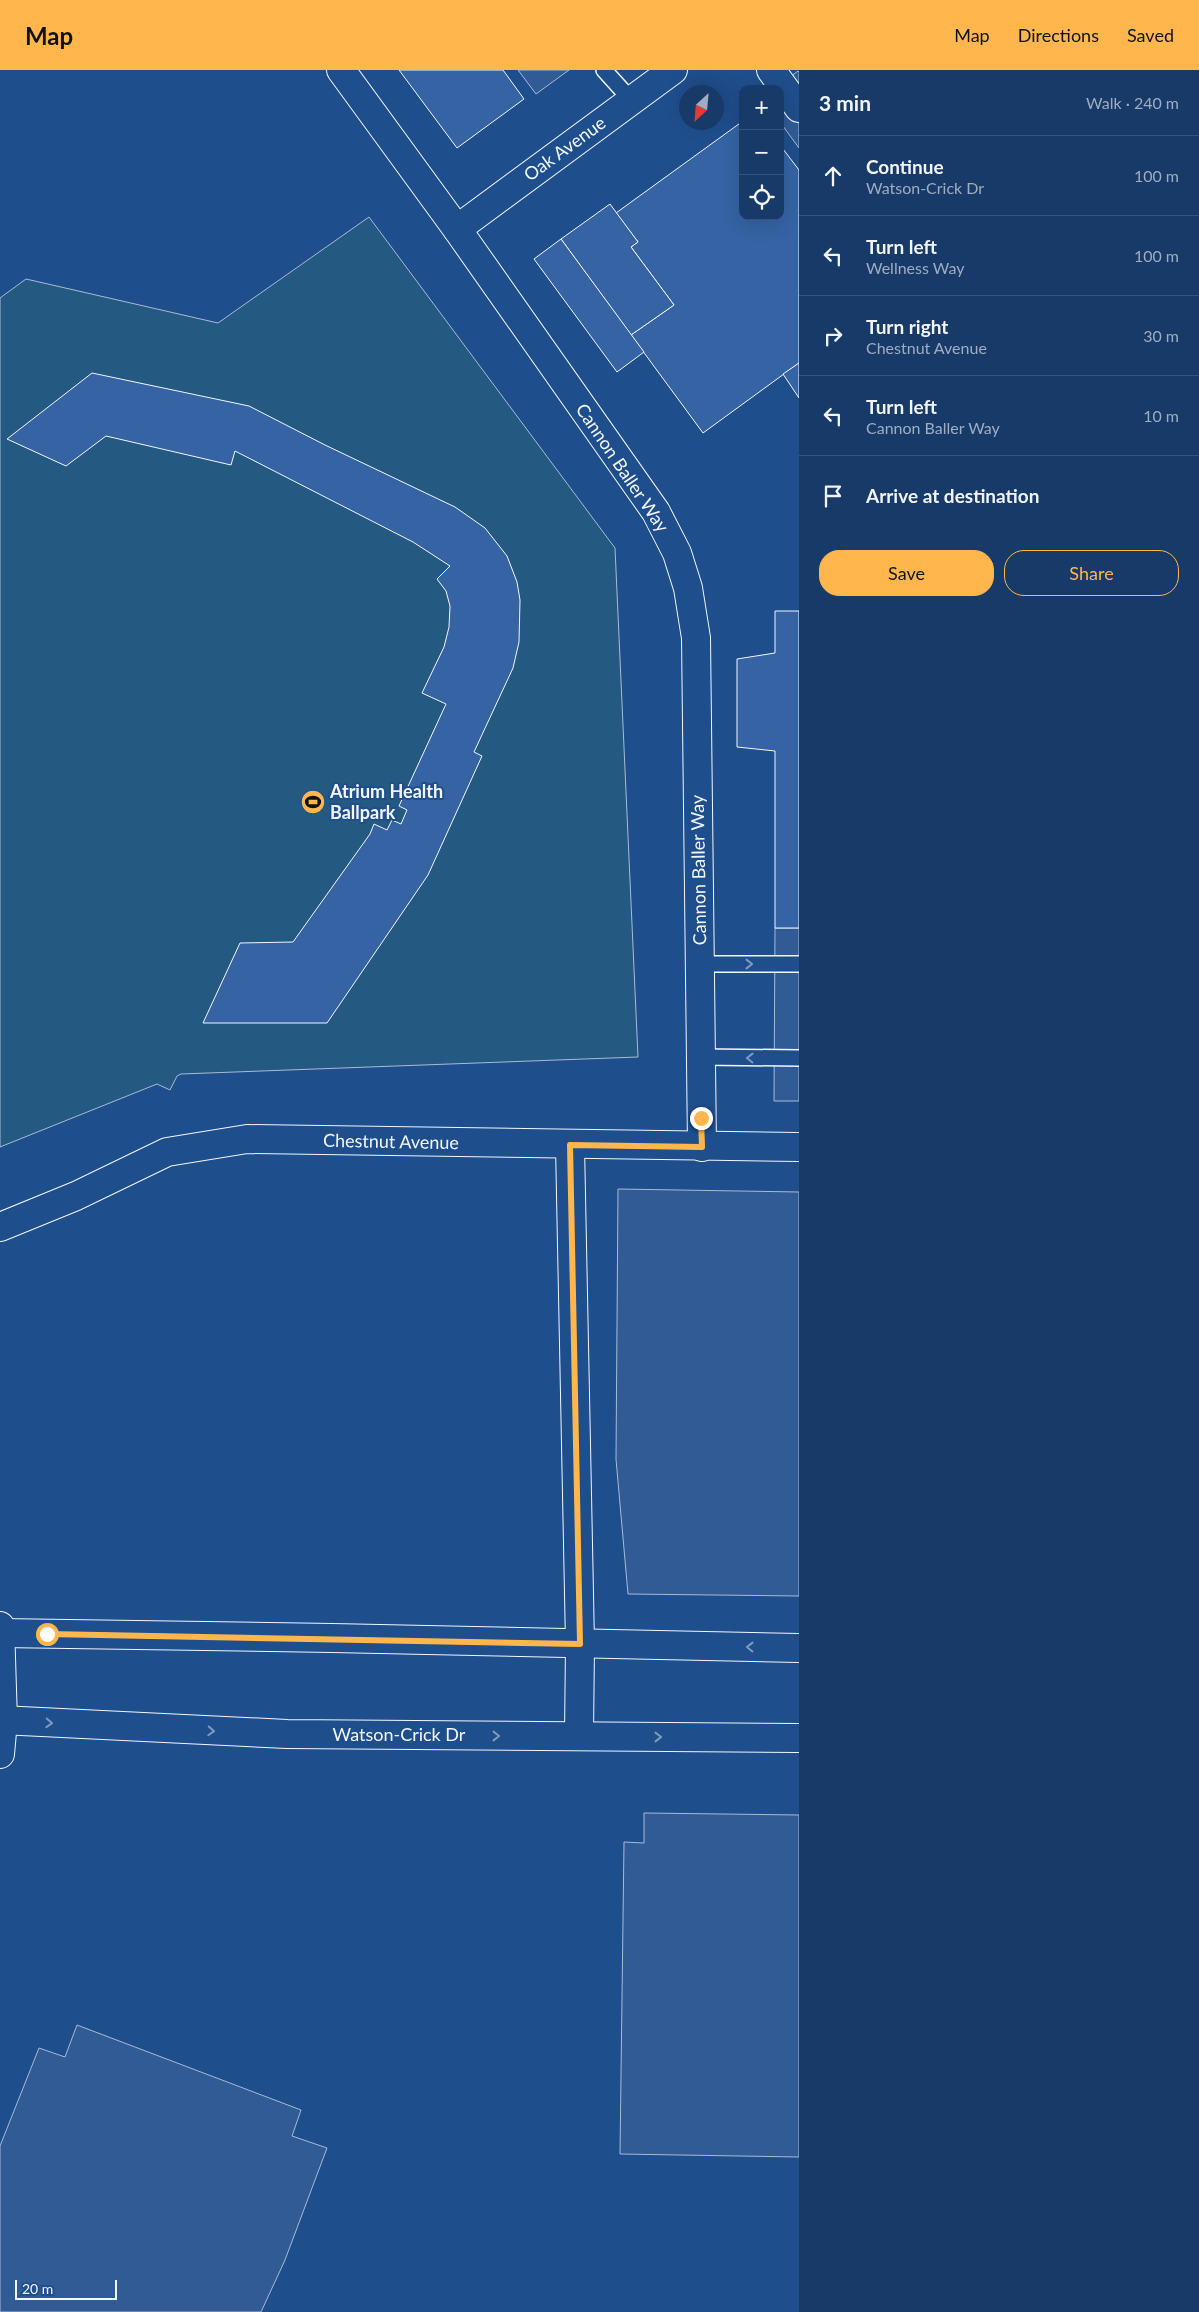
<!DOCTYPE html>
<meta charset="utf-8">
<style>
:root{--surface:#173a69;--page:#244571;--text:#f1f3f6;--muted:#9eadc0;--line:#36547d;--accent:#ffb74d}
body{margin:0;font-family:Lato,sans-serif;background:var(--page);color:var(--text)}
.controls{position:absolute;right:15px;top:15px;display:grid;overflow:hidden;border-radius:10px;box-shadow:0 5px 20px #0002}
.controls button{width:45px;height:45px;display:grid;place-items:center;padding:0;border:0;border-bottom:1px solid var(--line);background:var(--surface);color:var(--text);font:25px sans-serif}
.compass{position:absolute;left:679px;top:15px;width:45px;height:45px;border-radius:50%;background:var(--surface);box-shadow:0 5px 20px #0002;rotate:206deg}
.scale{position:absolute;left:15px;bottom:12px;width:102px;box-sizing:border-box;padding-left:5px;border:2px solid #f2f6ff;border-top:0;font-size:14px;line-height:18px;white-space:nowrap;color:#f2f6ff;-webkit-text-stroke:4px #1f4e8c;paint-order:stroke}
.stop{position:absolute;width:15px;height:15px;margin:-11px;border:4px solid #ffb74d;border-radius:50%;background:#fff}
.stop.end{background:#ffb74d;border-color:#fff;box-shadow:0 1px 5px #0008}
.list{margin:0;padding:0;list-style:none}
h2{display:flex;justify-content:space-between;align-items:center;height:65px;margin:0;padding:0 20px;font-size:21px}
h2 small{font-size:16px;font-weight:400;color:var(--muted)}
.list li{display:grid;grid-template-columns:32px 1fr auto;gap:15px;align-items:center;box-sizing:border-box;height:80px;padding:0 20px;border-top:1px solid var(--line)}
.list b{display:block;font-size:19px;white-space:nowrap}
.list p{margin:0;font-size:16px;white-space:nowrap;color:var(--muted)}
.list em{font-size:16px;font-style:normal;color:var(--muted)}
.actions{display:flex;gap:10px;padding:15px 20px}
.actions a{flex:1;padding:11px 0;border:1px solid var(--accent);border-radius:20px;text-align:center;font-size:18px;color:var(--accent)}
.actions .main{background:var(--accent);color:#111}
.icon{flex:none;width:28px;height:28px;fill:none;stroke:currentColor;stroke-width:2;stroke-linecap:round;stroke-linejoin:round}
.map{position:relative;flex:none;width:799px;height:2242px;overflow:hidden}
header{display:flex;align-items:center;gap:30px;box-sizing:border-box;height:70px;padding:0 25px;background:var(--accent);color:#111}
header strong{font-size:24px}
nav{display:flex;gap:28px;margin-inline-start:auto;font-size:18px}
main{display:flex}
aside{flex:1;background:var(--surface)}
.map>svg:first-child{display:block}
</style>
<header>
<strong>Map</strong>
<nav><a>Map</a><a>Directions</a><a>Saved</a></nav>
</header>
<main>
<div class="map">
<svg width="799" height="2242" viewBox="0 0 799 2242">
<rect width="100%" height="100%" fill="#1f4e8c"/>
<polygon fill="#245a82" stroke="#a8bbd7" points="369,147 615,478 638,987 181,1004 177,1006 170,1020 157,1014 0,1077 0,228 26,209 218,253"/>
<g fill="#305b95" stroke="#a8bbd7">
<polygon points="518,0 569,0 536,24"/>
<polygon points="798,1 799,2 799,78 780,52 780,19 774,19"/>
<polygon points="775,858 799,858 799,1031 774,1031"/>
<polygon points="618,1119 799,1122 799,1526 628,1524 616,1389"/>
<polygon points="644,1743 799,1745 799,2087 620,2084 624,1772 644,1773"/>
<polygon points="77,1955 301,2040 292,2066 327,2078 285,2190 261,2242 0,2242 0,2076 39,1978 65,1987"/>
</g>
<g fill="#3563a3" stroke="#f2f6ff">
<polygon points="399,0 503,0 524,29 457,78"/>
<polygon points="743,51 743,146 780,146 780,75 799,100 799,293 703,363 631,265 674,235 631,177 638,172 616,143"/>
<polygon points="610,134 638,172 631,177 674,235 631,265 561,169"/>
<polygon points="561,169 644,282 617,302 534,189"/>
<polygon points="799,293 799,328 783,304"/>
<polygon points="92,303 249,336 325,375 455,437 485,458 507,486 517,512 520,530 519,572 513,598 474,682 482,686 428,805 327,953 203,953 240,873 293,872 370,764 374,754 387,760 392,750 401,754 407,740 399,736 446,634 422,623 444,577 449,557 450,536 446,521 437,509 450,496 413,472 235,381 231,395 106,366 66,396 7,369"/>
<polygon points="775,541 799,541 799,858 775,858 775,681 737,677 737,589 775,583"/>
</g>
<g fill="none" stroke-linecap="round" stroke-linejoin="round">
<g stroke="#f2f6ff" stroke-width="18">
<g id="service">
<polyline points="604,0 632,31"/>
<polyline points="700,894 799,894"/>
<polyline points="701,987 799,988"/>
</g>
</g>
<g stroke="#f2f6ff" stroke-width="30">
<g id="minor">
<polyline points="341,0 457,159 656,442 677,483 688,518 696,568 702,1077"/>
<polyline points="771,0 799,38"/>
<polyline points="457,159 673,0"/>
<polyline points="570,1075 580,1574 579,1666"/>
<polyline points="0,1157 76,1126 167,1082 247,1069 799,1077"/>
</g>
</g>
<g stroke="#f2f6ff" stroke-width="30">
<polyline id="tertiary" points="0,1684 3,1651"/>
</g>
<g stroke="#f2f6ff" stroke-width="30">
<g id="secondary">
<polyline points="0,1556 3,1651"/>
<polyline points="0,1563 332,1568 799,1578"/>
<polyline points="0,1650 287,1664 799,1668"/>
</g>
</g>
<use href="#service" stroke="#1f4e8c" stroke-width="15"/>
<use href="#minor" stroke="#1f4e8c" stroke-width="28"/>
<use href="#tertiary" stroke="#1f4e8c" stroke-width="28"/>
<use href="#secondary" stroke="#1f4e8c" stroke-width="28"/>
</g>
<defs><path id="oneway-chevron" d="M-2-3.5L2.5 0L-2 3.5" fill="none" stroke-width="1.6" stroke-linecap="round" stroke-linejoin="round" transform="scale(1.25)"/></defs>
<g stroke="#7e9ac0">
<use href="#oneway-chevron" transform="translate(749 894)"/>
<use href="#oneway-chevron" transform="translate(750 988) rotate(-179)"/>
<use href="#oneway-chevron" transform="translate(750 1577) rotate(-179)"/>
<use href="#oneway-chevron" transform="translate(49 1653) rotate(3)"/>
<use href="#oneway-chevron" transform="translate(211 1661) rotate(3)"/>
<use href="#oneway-chevron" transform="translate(496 1666)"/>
<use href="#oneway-chevron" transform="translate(658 1667)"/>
</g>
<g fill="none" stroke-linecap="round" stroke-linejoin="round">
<polyline stroke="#ffb74d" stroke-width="6" points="47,1564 580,1574 570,1075 702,1077 701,1048"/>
</g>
<defs>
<g id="stadium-disc" transform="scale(1.25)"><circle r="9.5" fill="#ffb74d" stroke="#1f4e8c"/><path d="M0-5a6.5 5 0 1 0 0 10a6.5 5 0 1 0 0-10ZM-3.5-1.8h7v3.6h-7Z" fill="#111"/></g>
</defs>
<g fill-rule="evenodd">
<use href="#stadium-disc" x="313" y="732"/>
</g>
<g text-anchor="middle" stroke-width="4" stroke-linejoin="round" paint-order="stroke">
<g font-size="18" fill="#f2f6ff" stroke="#1f4e8c">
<text transform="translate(565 79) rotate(-36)" y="6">Oak Avenue</text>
<text transform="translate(622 398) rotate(56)" y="6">Cannon Baller Way</text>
<text transform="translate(699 800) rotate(-91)" y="6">Cannon Baller Way</text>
<text transform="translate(391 1072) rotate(1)" y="6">Chestnut Avenue</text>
<text x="399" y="1671">Watson-Crick Dr</text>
</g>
<g font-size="18" font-weight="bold" fill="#f2f6ff" stroke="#1f4e8c" text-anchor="start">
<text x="330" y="728">Atrium Health<tspan x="330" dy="21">Ballpark</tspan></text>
</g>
</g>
</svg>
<div class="controls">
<button>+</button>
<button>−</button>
<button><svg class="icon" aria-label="locate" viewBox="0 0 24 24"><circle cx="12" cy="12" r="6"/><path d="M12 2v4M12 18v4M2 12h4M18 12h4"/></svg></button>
</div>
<svg class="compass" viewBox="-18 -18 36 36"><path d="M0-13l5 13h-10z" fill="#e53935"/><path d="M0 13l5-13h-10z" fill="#9eadc0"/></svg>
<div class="scale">20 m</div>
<div class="stop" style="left:47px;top:1564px"></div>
<div class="stop end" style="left:701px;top:1048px"></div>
</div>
<aside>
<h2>3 min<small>Walk · 240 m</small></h2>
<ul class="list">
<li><svg class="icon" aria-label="ahead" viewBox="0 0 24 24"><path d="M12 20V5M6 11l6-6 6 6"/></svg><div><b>Continue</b><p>Watson-Crick Dr</p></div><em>100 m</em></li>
<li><svg class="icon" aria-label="left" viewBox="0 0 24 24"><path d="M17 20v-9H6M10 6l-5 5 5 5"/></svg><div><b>Turn left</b><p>Wellness Way</p></div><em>100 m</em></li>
<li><svg class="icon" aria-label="right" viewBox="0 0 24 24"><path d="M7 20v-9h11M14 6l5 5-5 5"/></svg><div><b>Turn right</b><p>Chestnut Avenue</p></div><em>30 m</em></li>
<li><svg class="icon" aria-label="left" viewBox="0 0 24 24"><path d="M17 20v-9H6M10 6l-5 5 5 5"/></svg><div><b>Turn left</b><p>Cannon Baller Way</p></div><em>10 m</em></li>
<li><svg class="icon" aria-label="arrive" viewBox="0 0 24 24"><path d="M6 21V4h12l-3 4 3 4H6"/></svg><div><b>Arrive at destination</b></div></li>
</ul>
<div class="actions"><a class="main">Save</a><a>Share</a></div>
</aside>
</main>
